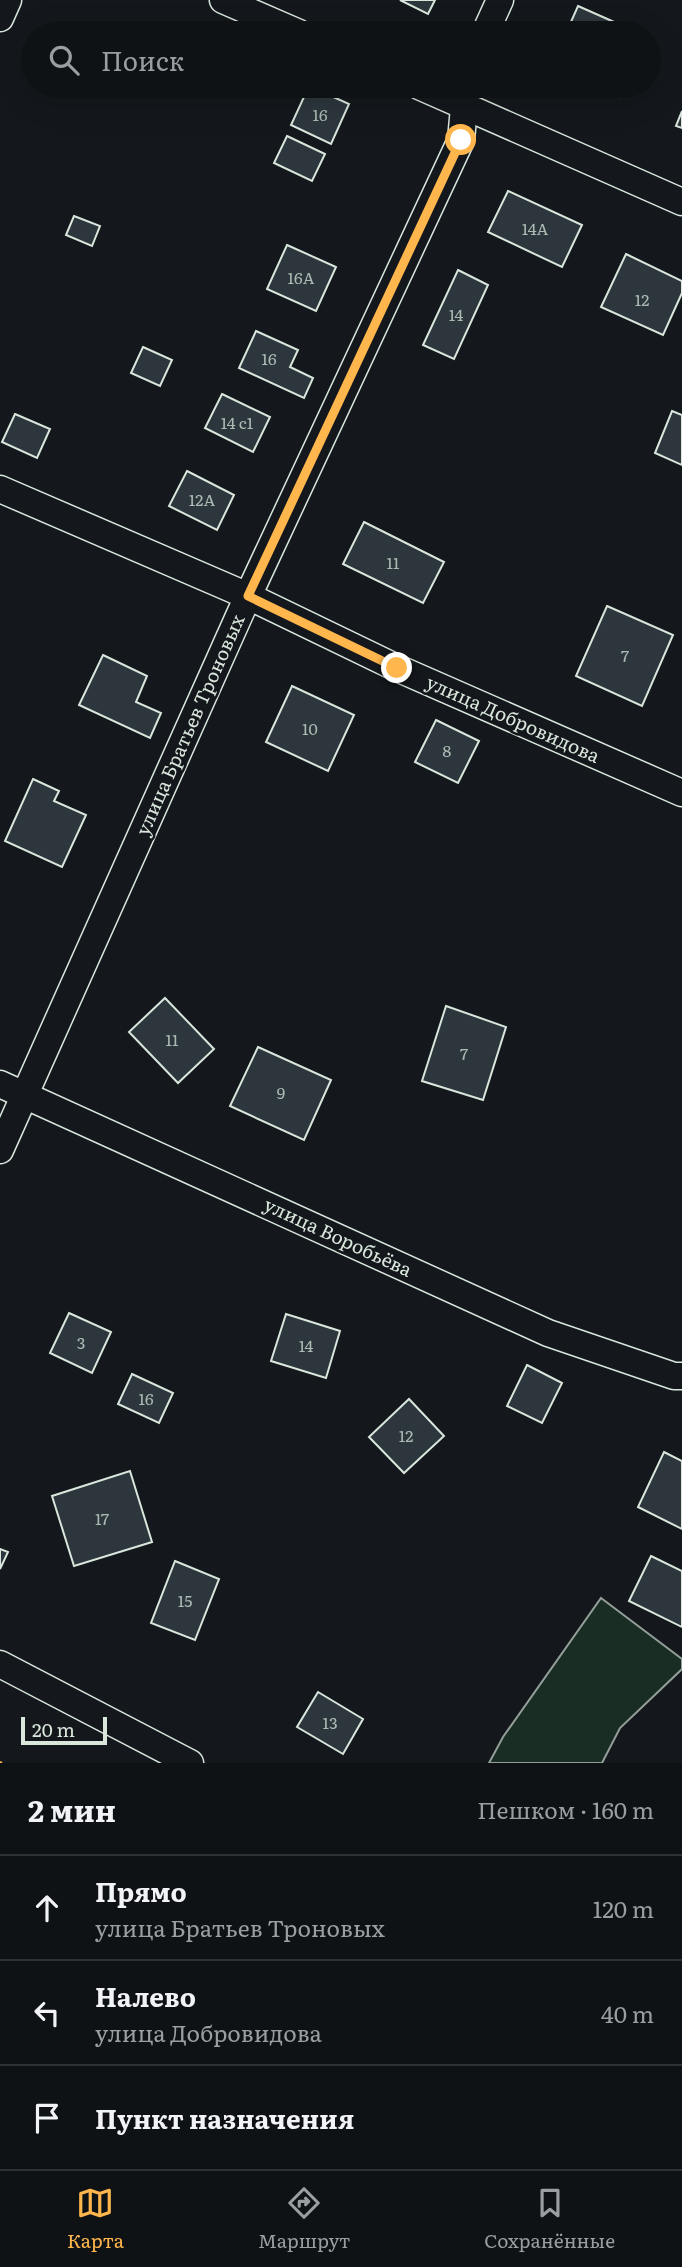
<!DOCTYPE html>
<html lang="ru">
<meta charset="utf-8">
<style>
:root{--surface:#0f1215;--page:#181b1e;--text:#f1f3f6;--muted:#9b9ea0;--line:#2f3234;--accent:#ffb74d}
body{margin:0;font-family:Literata,serif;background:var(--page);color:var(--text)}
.scale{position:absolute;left:21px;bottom:18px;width:86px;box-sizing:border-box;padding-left:7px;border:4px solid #d8e6dc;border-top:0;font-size:19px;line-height:24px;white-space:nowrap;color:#d8e6dc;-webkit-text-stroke:5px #14181c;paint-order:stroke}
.stop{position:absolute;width:21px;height:21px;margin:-16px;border:5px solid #ffb74d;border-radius:50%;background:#fff}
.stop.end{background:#ffb74d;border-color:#fff;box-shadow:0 2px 7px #0008}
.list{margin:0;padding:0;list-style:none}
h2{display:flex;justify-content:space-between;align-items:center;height:91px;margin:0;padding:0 28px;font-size:30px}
h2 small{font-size:23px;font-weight:400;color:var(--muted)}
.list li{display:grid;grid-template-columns:46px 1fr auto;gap:21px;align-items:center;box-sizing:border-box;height:105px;padding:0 28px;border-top:2px solid var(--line)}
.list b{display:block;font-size:26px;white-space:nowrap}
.list p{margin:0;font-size:23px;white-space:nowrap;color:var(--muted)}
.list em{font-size:23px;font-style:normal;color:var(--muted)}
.icon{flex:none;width:38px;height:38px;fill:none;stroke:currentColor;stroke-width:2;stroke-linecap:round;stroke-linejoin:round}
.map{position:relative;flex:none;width:682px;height:1763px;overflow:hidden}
.search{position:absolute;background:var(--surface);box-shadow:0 7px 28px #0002;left:21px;right:21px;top:21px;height:77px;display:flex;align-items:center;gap:18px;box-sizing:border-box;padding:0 24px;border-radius:38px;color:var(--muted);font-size:26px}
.sheet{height:406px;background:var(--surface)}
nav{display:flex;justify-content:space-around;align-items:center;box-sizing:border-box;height:98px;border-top:2px solid var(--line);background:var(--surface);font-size:19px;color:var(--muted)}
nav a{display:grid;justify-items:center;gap:4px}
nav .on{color:var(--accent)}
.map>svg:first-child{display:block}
</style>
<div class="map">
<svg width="682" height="1763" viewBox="0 0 682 1763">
<rect width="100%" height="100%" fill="#14181c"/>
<polygon fill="#1a2d24" stroke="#939e99" stroke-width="2" points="601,1598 682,1659 682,1669 620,1728 602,1763 489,1763 503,1737"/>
<g fill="#2c363c" stroke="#d8e6dc" stroke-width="2">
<polygon points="400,0 435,0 428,14"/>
<polygon points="578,6 639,33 566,33"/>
<polygon points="134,86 154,86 151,93"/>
<polygon points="309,86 349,104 331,144 291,125"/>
<polygon points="594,86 625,86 620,97"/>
<polygon points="682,111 682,128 676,126"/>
<polygon points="287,136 325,154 312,181 274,163"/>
<polygon points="508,191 582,225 562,267 488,232"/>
<polygon points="74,216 100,226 92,246 66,235"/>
<polygon points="287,245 336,267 316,311 267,289"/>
<polygon points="626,254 682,281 682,293 663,335 601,307"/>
<polygon points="458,270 488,285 454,359 423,345"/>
<polygon points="256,331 298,350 290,367 313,378 304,398 239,368"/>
<polygon points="143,347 172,360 160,386 131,373"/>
<polygon points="222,394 270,417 253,452 205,428"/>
<polygon points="672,411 682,415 682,465 655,453"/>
<polygon points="15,414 50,429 37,458 2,442"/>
<polygon points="187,471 234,495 217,530 169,506"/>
<polygon points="364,522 444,562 423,603 343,564"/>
<polygon points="607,606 673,635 642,706 576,676"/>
<polygon points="103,655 147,676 136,702 161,713 150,738 79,705"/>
<polygon points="292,686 354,715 328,771 266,742"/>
<polygon points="436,720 479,741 458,783 415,762"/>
<polygon points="33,779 59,791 54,801 86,815 62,867 5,841"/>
<polygon points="165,998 214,1049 178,1083 129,1032"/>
<polygon points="446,1006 506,1027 483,1100 422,1081"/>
<polygon points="258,1047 331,1080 304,1140 230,1106"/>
<polygon points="69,1313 111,1332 92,1373 50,1353"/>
<polygon points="286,1314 340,1331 326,1378 271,1361"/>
<polygon points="527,1365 562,1383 542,1423 507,1406"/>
<polygon points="132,1374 173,1393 159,1423 118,1404"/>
<polygon points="409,1399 444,1436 404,1473 369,1437"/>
<polygon points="664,1452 682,1461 682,1529 638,1507"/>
<polygon points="130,1471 152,1542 74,1566 52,1496"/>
<polygon points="0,1549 8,1552 0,1569"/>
<polygon points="651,1556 682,1571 682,1627 629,1601"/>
<polygon points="175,1561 219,1579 195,1640 151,1623"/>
<polygon points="318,1692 363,1719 343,1754 297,1727"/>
</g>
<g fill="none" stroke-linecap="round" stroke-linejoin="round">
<g stroke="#d8e6dc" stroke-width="29">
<g id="street">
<polyline points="223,0 299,33"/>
<polyline points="0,18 8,0"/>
<polyline points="485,33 500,0"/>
<polyline points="419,86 682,202"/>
<polyline points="0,489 248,596 397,668 682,793"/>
<polyline points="0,1084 548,1333 674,1376 682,1376"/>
<polyline points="0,1150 248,596 461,140 466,86"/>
<polyline points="0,1664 190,1763"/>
</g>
</g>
<use href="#street" stroke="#14181c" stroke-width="26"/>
<polyline stroke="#ffb74d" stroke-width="2" stroke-dasharray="24 5 3.5 5" stroke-linecap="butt" points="0,1762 2,1763"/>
</g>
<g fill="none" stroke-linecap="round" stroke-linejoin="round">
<polyline stroke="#ffb74d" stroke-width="9" points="397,668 248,596 461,140"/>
</g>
<g text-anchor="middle" stroke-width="5" stroke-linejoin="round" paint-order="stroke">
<g font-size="16" fill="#adbab4">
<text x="320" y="121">16</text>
<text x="535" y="235">14А</text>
<text x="301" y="284">16А</text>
<text x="642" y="306">12</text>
<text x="456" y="321">14</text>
<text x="269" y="365">16</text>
<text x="237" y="429">14 с1</text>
<text x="202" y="506">12А</text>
<text x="393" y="569">11</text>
<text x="625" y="662">7</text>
<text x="310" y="735">10</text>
<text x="447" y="757">8</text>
<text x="172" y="1046">11</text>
<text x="464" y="1060">7</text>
<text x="281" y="1099">9</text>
<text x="81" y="1349">3</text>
<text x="306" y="1352">14</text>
<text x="146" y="1405">16</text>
<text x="406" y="1442">12</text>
<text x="102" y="1525">17</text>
<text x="185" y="1607">15</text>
<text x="330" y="1729">13</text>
</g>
<g font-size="19" fill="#d8e6dc" stroke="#14181c">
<text transform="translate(513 719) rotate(24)" y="7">улица Добровидова</text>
<text transform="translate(190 725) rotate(-66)" y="7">улица Братьев Троновых</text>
<text transform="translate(338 1237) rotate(25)" y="7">улица Воробьёва</text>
</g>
</g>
</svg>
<div class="scale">20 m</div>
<div class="stop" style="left:461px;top:140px"></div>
<div class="stop end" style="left:397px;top:668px"></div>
<div class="search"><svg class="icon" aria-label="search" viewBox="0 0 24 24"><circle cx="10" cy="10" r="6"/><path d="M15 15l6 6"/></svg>Поиск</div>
</div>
<section class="sheet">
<h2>2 мин<small>Пешком · 160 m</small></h2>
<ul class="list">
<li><svg class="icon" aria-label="ahead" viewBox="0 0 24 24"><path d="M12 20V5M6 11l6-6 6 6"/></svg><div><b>Прямо</b><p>улица Братьев Троновых</p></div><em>120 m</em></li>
<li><svg class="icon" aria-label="left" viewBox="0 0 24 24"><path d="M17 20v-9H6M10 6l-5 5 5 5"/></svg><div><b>Налево</b><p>улица Добровидова</p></div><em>40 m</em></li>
<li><svg class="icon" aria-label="arrive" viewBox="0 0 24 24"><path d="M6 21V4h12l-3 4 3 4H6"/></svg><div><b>Пункт назначения</b></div></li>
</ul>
</section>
<nav>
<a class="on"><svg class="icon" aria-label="map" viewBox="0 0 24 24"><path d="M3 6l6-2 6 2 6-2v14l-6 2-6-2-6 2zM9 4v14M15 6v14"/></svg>Карта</a>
<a><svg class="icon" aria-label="directions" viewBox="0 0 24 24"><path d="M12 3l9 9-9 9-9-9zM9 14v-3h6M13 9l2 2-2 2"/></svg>Маршрут</a>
<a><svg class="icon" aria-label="saved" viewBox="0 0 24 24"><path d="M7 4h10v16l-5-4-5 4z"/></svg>Сохранённые</a>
</nav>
